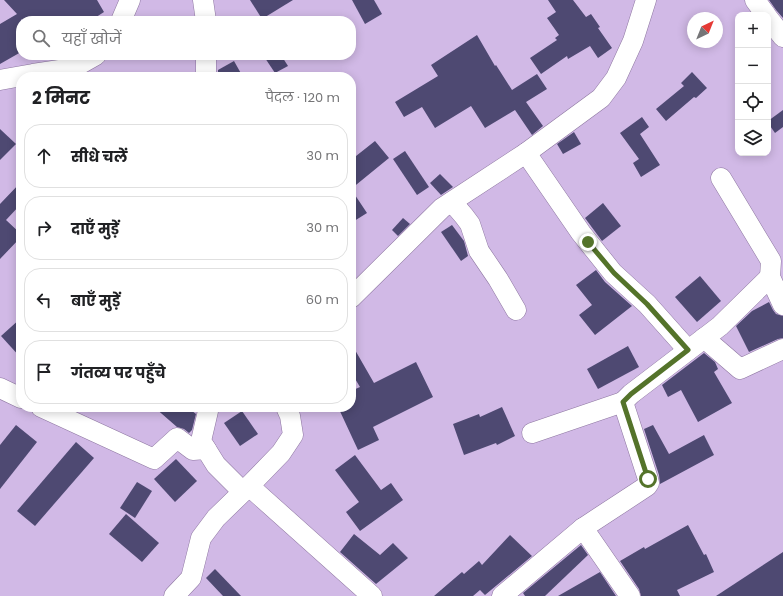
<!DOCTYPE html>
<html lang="hi">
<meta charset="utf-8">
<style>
:root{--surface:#fff;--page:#f6f6f6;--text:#202124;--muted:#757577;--line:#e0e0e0}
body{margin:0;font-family:Poppins,"Noto Sans Devanagari",sans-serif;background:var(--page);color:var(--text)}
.controls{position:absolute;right:12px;top:12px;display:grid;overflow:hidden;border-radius:8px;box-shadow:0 2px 10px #0003}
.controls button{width:36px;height:36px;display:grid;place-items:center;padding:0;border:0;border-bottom:1px solid var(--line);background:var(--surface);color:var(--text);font:20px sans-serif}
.compass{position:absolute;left:687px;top:12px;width:36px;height:36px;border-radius:50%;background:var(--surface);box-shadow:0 2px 10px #0003;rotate:43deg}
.stop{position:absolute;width:12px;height:12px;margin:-9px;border:3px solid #54732a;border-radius:50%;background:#fff}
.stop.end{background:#54732a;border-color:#fff;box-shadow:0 1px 4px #0008}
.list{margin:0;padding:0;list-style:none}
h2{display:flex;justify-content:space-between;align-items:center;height:52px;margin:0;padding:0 16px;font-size:17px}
h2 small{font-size:13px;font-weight:400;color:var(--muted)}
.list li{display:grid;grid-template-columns:26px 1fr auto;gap:12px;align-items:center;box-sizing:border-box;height:64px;margin:0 8px 8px;padding:0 8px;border:1px solid var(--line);border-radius:16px}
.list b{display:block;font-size:15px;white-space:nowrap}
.list em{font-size:13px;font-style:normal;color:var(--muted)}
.icon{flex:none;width:22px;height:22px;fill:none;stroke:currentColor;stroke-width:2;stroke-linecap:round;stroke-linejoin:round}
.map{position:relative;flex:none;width:783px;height:596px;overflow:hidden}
.search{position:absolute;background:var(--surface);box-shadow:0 2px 10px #0003;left:16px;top:16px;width:340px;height:44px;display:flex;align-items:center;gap:10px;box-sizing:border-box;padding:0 14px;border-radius:16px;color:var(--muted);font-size:15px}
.panel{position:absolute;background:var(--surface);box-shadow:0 2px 10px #0003;left:16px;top:72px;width:340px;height:340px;border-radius:16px}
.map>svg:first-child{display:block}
</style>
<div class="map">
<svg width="783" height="596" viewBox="0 0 783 596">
<rect width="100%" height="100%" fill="#d1b9e6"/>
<g fill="#4e4972">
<polygon points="4,0 97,0 104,12 90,21 23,21 21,19 21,52 0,64 0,24 17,14"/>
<polygon points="250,0 293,0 262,19"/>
<polygon points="352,0 374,0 382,14 365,24"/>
<polygon points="548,0 573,0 586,17 591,14 600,27 598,28 612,48 598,58 590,46 568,59 567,56 541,74 530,58 557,40 555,38 559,35 547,18 556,12"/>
<polygon points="769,0 783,0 783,18 776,10"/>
<polygon points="477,35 495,66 496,65 512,90 537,74 547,89 526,102 543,126 532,135 515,110 485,128 471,106 435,128 422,107 404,117 395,102 438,76 431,65"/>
<polygon points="263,55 281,55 288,66 275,73"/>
<polygon points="234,61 243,77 218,77 218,70"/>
<polygon points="692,72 707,88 696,98 694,97 666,121 656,109 684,86 681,83"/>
<polygon points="783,110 783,127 775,133 768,123 768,121"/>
<polygon points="642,117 649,127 640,134 660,165 641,177 633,163 639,159 620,133"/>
<polygon points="0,129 16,144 0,160"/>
<polygon points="574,132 581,144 563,154 557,144"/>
<polygon points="375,141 389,158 351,189 367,213 351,223 351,160"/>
<polygon points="405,151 429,187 417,195 393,159"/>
<polygon points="440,174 453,187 441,195 430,183"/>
<polygon points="21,182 21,204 6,220 21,234 21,237 0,259 0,204"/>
<polygon points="603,203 621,226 602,241 585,218"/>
<polygon points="403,218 410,224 398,236 392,230"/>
<polygon points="452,225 464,241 468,256 461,261 441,232"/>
<polygon points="596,270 605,282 632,306 595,335 579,315 592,305 576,285"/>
<polygon points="700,276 721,301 697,322 675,297"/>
<polygon points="769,302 773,310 776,314 783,316 783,338 778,339 749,352 736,326 752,311"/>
<polygon points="21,318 21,358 1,336"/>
<polygon points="351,343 374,383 416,362 433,397 373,427 379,440 358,450 338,407 351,407 351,391 360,387 351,372"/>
<polygon points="628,346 639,367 598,389 587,369"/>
<polygon points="704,353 715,362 718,369 714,372 732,403 698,422 681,390 668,397 662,385"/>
<polygon points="154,407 187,407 196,414 192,430 189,433 184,429 177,427"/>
<polygon points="502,407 515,436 497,445 496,443 464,455 453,424 479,414 480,417"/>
<polygon points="242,411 258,434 240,446 224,423"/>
<polygon points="16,425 37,442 0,489 0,445"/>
<polygon points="653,425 669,454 704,435 714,455 660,484 659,475 644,429"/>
<polygon points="76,442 94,458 35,526 17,511"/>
<polygon points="355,455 381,490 391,483 403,500 360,531 346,512 359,502 335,470"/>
<polygon points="176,459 197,481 175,502 154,479"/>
<polygon points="137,482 152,491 135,518 120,508"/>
<polygon points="126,514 159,543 142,562 109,534"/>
<polygon points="688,525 704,555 706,554 714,572 677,590 680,596 641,596 639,589 620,561 644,547 645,549"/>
<polygon points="354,534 380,555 393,543 408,558 376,584 340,552"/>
<polygon points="510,535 532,556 485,595 480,590 473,596 434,596 462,572 464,574 479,561 482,565"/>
<polygon points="581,545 588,555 545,596 525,596 523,593"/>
<polygon points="783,552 783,596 716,596"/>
<polygon points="215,569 241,596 223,596 206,578"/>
<polygon points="600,572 616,596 558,596"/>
</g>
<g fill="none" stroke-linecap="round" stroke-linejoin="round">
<g stroke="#8e77a1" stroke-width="21">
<g id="minor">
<polyline points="203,0 206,21"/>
<polyline points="755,0 766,15"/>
<polyline points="768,18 783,37"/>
<polyline points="121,21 130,0"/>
<polyline points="206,55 206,77"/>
<polyline points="0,80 33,74 73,68 96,55"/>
<polyline points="526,153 581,233 613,273 647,304 688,350"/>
<polyline points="721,178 771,261 770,277 783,305"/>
<polyline points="452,202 464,216 470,224 479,251 498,279 516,310"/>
<polyline points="351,298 442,208 526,153 601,98 616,78 633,41 646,0"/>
<polyline points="704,338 740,369 783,349"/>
<polyline points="0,388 21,398"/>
<polyline points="41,407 154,459 177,438 193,450 206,449"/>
<polyline points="206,407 208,411 201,441 216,465 243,492"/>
<polyline points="532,433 623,402"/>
<polyline points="249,486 372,596"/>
<polyline points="583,528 630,596"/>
<polyline points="174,596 191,578 201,538 216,518 249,486 281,453 293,435 290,416 286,407"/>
<polyline points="502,596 583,528 647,486 649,483 648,479 623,402 631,394 720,326 770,277"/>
</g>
</g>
<use href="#minor" stroke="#fff" stroke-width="20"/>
</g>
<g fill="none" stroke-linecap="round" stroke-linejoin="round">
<polyline stroke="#54732a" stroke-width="5" points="588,242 614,273 647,304 688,350 631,394 623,402 648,479"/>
</g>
</svg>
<div class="controls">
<button>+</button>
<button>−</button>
<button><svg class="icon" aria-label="locate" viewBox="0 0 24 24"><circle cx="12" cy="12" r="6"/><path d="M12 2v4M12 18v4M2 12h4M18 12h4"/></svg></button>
<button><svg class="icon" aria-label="layers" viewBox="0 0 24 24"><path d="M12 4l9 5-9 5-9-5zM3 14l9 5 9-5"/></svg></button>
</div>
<svg class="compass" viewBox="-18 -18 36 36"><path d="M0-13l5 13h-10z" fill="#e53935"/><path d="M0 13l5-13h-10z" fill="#757577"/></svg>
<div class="stop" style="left:648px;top:479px"></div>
<div class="stop end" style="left:588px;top:242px"></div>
<div class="search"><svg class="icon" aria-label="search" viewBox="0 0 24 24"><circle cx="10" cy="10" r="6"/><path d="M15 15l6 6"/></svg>यहाँ खोजें</div>
<section class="panel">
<h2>2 मिनट<small>पैदल · 120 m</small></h2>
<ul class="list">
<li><svg class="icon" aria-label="ahead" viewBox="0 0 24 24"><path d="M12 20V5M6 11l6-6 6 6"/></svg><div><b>सीधे चलें</b></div><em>30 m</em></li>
<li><svg class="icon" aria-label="right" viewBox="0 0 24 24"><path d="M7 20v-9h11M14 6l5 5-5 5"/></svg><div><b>दाएँ मुड़ें</b></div><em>30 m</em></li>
<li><svg class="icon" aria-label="left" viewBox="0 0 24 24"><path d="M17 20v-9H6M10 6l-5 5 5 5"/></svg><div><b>बाएँ मुड़ें</b></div><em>60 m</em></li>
<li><svg class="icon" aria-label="arrive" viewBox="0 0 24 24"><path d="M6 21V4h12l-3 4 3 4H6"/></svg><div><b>गंतव्य पर पहुँचे</b></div></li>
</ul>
</section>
</div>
